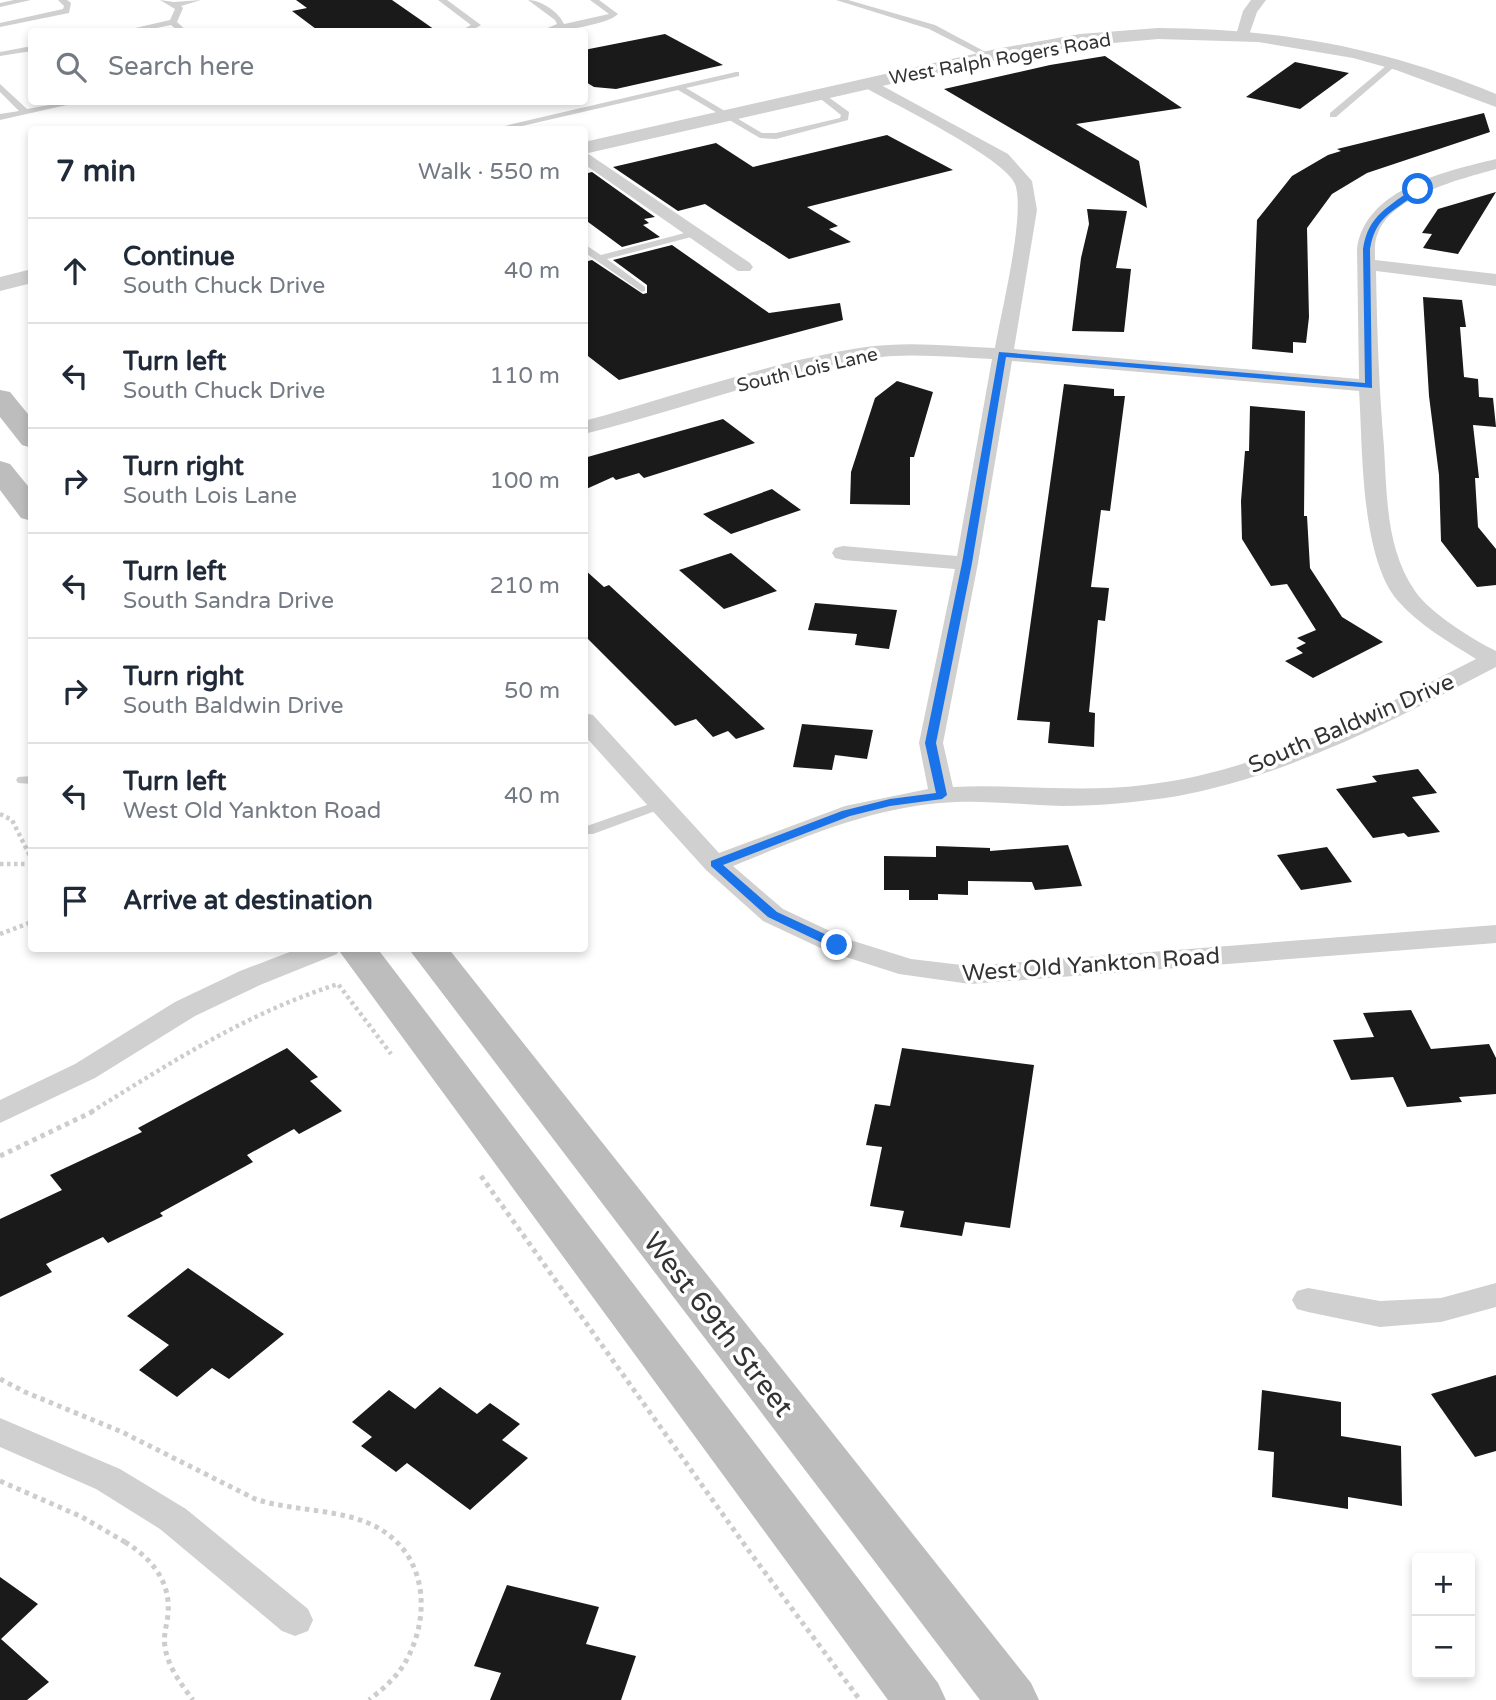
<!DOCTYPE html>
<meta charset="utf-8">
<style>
:root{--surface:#fff;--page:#f2f2f3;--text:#1f2937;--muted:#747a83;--line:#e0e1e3}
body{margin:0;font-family:"Varela Round",sans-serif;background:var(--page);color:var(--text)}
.controls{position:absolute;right:21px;bottom:21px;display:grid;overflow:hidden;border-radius:7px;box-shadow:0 4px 10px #0003}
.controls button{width:63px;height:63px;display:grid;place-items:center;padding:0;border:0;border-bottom:2px solid var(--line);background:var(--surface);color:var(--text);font:35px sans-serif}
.stop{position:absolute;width:21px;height:21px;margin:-16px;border:5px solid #1a73e8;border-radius:50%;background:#fff}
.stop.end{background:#1a73e8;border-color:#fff;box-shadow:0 2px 7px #0008}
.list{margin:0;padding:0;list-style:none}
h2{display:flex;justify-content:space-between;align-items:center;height:91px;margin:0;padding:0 28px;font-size:30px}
h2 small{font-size:23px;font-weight:400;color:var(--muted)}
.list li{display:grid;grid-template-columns:46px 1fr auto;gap:21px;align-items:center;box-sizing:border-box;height:105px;padding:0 28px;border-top:2px solid var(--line)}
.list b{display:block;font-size:26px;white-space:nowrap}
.list p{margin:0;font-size:23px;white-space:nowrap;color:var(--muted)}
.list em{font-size:23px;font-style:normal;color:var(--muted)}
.icon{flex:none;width:38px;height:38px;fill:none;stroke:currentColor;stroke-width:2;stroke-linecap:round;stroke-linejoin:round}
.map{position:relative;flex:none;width:1496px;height:1700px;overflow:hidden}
.search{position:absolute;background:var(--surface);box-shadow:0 4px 10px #0003;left:28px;top:28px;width:560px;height:77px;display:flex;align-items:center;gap:18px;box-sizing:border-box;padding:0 24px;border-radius:7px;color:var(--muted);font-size:26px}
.panel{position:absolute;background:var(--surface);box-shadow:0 4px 10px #0003;left:28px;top:126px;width:560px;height:826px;border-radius:7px}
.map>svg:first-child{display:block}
</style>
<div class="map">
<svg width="1496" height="1700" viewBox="0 0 1496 1700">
<rect width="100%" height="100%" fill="#fff"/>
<g fill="#1a1a1a">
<polygon points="296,0 392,0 438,32 320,32 292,11 307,8"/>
<polygon points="665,34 723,65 616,89 594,87 584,81 584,50"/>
<polygon points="1105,56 1182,108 1076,124 1139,161 1147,208 944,89 1050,65"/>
<polygon points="1295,62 1349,73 1300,109 1246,97"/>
<polygon points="1484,113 1490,132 1367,173 1332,194 1307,228 1309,317 1306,343 1293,342 1293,353 1252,349 1257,220 1292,176 1328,155 1341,151 1337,149"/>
<polygon points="887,135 953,170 807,207 838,226 829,229 851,242 789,259 705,204 678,211 613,167 716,143 753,167"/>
<polygon points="592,172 655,217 644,219 649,223 643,225 660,237 622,247 584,219 584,174"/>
<polygon points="1496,192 1458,254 1423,248 1432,234 1422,233 1438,209"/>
<polygon points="1087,209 1127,211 1116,268 1131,269 1124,332 1072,331 1081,258 1089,224"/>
<polygon points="672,245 769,313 840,303 843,320 619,380 584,353 584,262 592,260 643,294 647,293 647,285 613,260"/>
<polygon points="1423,297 1462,300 1466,327 1460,327 1464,377 1478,379 1479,397 1493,398 1496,427 1473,425 1479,478 1475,478 1478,527 1496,549 1496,585 1477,587 1441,541 1439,475 1429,396"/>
<polygon points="897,381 933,392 914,457 910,457 910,505 850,504 851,472 875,398"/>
<polygon points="1064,384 1114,389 1114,396 1125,396 1110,511 1101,510 1091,587 1109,588 1105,621 1098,620 1089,712 1095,713 1094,747 1048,743 1050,722 1017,720"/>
<polygon points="1250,406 1305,411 1304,516 1307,516 1310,568 1342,617 1383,642 1313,678 1285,661 1303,653 1296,648 1306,643 1297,638 1316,630 1287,584 1271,586 1242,539 1241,501 1245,451 1249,451"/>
<polygon points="723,419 755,443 644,478 639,473 616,480 613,477 584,490 584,458"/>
<polygon points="772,489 801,510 731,534 703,514"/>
<polygon points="731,553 777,591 724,609 679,570"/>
<polygon points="584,569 604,587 609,585 765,729 736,739 728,731 713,737 696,719 675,726 584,635"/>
<polygon points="815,603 897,610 889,649 855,645 857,634 808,630"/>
<polygon points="802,724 873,730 867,759 835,755 832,770 793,767"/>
<polygon points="1418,769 1437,793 1412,797 1440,832 1408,837 1404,833 1373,838 1336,789 1377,782 1372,776"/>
<polygon points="1068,845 1082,886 1035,890 1032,882 968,881 968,895 938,894 938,900 909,900 909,890 884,890 884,856 936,857 936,846 990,848 990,851"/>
<polygon points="1327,847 1352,882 1301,890 1277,855"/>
<polygon points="1411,1010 1431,1049 1489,1044 1496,1058 1496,1094 1459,1097 1462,1102 1407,1107 1393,1077 1351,1080 1333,1040 1374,1037 1363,1013"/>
<polygon points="287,1048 318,1077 310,1081 342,1111 299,1134 294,1129 247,1155 253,1162 160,1213 163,1216 108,1243 103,1237 46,1264 52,1272 0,1297 0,1219 62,1190 50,1175 142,1132 138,1128"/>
<polygon points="902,1048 1034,1065 1010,1228 965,1222 962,1236 900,1227 904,1211 870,1206 882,1147 866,1145 875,1104 890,1106"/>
<polygon points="188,1268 284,1334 229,1379 212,1368 177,1397 139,1370 169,1345 127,1316"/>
<polygon points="1496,1375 1496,1451 1475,1457 1431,1394"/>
<polygon points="440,1387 477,1414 490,1403 520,1424 502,1440 528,1458 470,1510 407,1463 396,1472 361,1446 372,1437 352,1422 389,1390 415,1409"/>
<polygon points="1262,1390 1341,1402 1341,1436 1401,1446 1402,1506 1348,1497 1348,1509 1272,1497 1274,1452 1258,1450"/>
<polygon points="0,1577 38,1604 1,1639 49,1682 27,1700 0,1700"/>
<polygon points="507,1585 599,1607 586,1644 636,1656 621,1700 490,1700 501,1673 474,1666"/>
</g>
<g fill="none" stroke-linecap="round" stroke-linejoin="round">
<g stroke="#cdcdcd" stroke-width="4.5" stroke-dasharray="3.5 3.5" stroke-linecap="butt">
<polyline points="0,814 12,820 32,860"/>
<polyline points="0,864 32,864"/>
<polyline points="0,934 32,922"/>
<path d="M 91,1112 C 174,1061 245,1014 338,984 L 391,1054"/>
</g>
<g stroke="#cdcdcd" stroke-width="5" stroke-dasharray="4.5 4.5" stroke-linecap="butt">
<polyline points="0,1156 94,1111"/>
<polyline points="481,1176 749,1551 860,1700"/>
<path d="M 0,1379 L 25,1392 L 122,1432 L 255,1499 C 294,1512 345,1508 380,1529 C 427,1557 431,1616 406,1661 C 397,1677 383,1689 369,1700"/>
<polyline points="0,1481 82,1517 125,1542"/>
<path d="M 125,1542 C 151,1558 171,1581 168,1614 C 167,1625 163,1635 165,1647 C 168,1667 181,1684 193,1700"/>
</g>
<g fill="#d0d0d0" fill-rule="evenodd">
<polygon points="14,0 31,0 0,7 0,3"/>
<polygon points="58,0 67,0 71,3 69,13 0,27 0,23 63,9 64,6"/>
<polygon points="160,0 174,2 201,0 181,6 183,8 177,22 188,32 179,32 171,25 137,32 118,32 170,20 175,9"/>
<polygon points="438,0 447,0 481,25 469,32 458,32 471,25"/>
<path d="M 528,0 C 541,0 559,12 564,24 L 609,14 L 590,0 L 599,0 L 618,14 C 608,25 555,32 538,32 L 557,24 L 555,20 Z"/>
<polygon points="836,0 848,0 935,25 995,57 988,59 929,29"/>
<polygon points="32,46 32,51 0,56 0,52"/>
<polygon points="1393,60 1400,62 1336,117 1330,117 1330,113"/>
<polygon points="736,72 739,72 739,76 686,88 762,133 776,133 840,118 841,115 817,96 817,92 820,91 849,112 848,120 776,139 760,138 678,90 505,130 487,130"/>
<polygon points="0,84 27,109 66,102 80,102 0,120 0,114 19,111 0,92"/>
<polygon points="696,230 699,231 699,235 607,259 645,287 645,291 642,292 584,252 584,244 601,255"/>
<polygon points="32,776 32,784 18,783 16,780 18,777"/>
<polygon points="661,800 666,801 668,804 666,807 593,834 584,834 584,827"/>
</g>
<g fill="#d0d0d0" fill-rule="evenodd">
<polygon points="1251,0 1266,0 1257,12 1248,38 1238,38 1236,35 1243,11"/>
<path d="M 868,78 L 1008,154 L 1032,181 L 1037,210 L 1014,349 L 1359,379 L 1357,249 C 1365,188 1447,171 1496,159 L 1496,169 C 1462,179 1392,195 1378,233 C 1374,241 1375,251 1375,260 L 1496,274 L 1496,286 L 1376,271 C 1377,330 1379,388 1384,447 C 1387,496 1386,549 1415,591 C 1430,613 1472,639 1496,651 L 1496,667 C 1395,719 1291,775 1178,796 C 1140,802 1100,806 1062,806 C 1021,805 981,799 940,803 C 867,809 800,839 733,866 L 783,909 L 847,939 L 911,959 L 970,966 L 1496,925 L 1496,943 L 970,984 L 899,974 L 827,951 L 763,921 L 706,870 L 584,735 L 584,713 L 593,715 L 719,853 L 845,806 L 928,789 L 919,743 L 955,569 L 843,560 L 835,558 L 832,553 L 835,548 L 843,546 L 957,556 L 992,359 C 950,357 906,352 864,359 C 769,376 678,411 584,434 L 584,421 C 675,396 773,361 866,347 C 908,341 952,346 995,348 C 1001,312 1026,214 1015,184 C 1005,158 892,103 862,86 L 860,83 ZM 1012,361 L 1359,391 C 1363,448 1360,557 1398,601 C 1419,625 1449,642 1476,659 C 1371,712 1262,772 1144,785 C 1079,793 1018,784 953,787 L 943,743 L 978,563 Z"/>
<polygon points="584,151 750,263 753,267 750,271 738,271 584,164"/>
<polygon points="300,948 340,948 337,954 260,985 195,1016 95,1078 0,1123 0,1100 75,1064 175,1002 240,971"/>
<polygon points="1496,1283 1496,1307 1441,1322 1380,1327 1308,1312 1297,1309 1292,1300 1297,1291 1308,1288 1380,1301 1441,1298"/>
<polygon points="0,1418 120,1469 186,1509 308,1609 313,1620 308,1631 295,1636 282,1631 160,1529 96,1489 0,1447"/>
</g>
<g fill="#d0d0d0" fill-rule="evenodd">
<path d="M 1158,28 C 1276,28 1387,48 1496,94 L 1496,107 L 1396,70 L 1353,58 L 1258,42 L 1158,39 L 1080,46 L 996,60 L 584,154 L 584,142 L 996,49 L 1080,34 Z"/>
<polygon points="32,269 32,283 0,291 0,277"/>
</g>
<g fill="#bdbdbd" fill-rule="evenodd">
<polygon points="0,390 10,392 32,419 32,448 22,445 0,417"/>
<polygon points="0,461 10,464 32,491 32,521 21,518 0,490"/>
<polygon points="337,948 377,948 938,1683 946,1700 888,1700"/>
<polygon points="408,948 448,948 1031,1683 1039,1700 980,1700"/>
</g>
</g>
<path fill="#1a73e8" d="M 1415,187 L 1422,189 C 1397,211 1376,213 1370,249 L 1372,388 L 1006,357 L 972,563 L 936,743 L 947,795 L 942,799 L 890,806 L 850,816 L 723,865 L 777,912 L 842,942 L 842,948 L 833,948 L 768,917 L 711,866 L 711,861 L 842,811 L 890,799 L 936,793 L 925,743 L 962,563 L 999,352 L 1365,383 L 1363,249 C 1368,215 1389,207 1415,187 Z"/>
<g text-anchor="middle" stroke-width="7" stroke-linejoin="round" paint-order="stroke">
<g font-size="19" fill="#333" stroke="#fff">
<text transform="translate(1000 58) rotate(-10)" y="7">West Ralph Rogers Road</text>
<text transform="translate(807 369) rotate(-13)" y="7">South Lois Lane</text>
</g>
<g font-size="23" fill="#333" stroke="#fff">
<text transform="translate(1351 723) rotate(-23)" y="8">South Baldwin Drive</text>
<text transform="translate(1091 964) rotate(-4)" y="8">West Old Yankton Road</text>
</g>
<g font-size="28" fill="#333" stroke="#fff">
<text transform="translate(719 1324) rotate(52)" y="10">West 69th Street</text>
</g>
</g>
</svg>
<div class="controls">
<button>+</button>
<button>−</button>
</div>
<div class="stop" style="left:1418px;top:189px"></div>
<div class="stop end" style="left:837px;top:945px"></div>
<div class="search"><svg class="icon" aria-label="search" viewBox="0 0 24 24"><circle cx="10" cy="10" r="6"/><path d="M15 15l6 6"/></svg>Search here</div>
<section class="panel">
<h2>7 min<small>Walk · 550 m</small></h2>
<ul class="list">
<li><svg class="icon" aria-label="ahead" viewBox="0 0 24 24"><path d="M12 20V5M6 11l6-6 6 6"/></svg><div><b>Continue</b><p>South Chuck Drive</p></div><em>40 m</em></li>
<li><svg class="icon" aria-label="left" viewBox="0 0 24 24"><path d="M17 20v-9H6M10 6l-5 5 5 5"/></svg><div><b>Turn left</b><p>South Chuck Drive</p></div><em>110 m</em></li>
<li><svg class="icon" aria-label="right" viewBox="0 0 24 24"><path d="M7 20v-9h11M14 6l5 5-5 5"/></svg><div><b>Turn right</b><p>South Lois Lane</p></div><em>100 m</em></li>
<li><svg class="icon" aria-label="left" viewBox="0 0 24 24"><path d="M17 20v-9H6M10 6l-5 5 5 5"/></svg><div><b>Turn left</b><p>South Sandra Drive</p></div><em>210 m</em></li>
<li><svg class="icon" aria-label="right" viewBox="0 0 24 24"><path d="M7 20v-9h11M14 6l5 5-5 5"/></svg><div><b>Turn right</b><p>South Baldwin Drive</p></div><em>50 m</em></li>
<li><svg class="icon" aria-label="left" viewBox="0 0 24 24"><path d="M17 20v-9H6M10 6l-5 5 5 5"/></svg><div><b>Turn left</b><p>West Old Yankton Road</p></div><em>40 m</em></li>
<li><svg class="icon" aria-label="arrive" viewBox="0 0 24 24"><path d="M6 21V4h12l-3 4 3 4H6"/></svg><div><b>Arrive at destination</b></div></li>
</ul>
</section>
</div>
